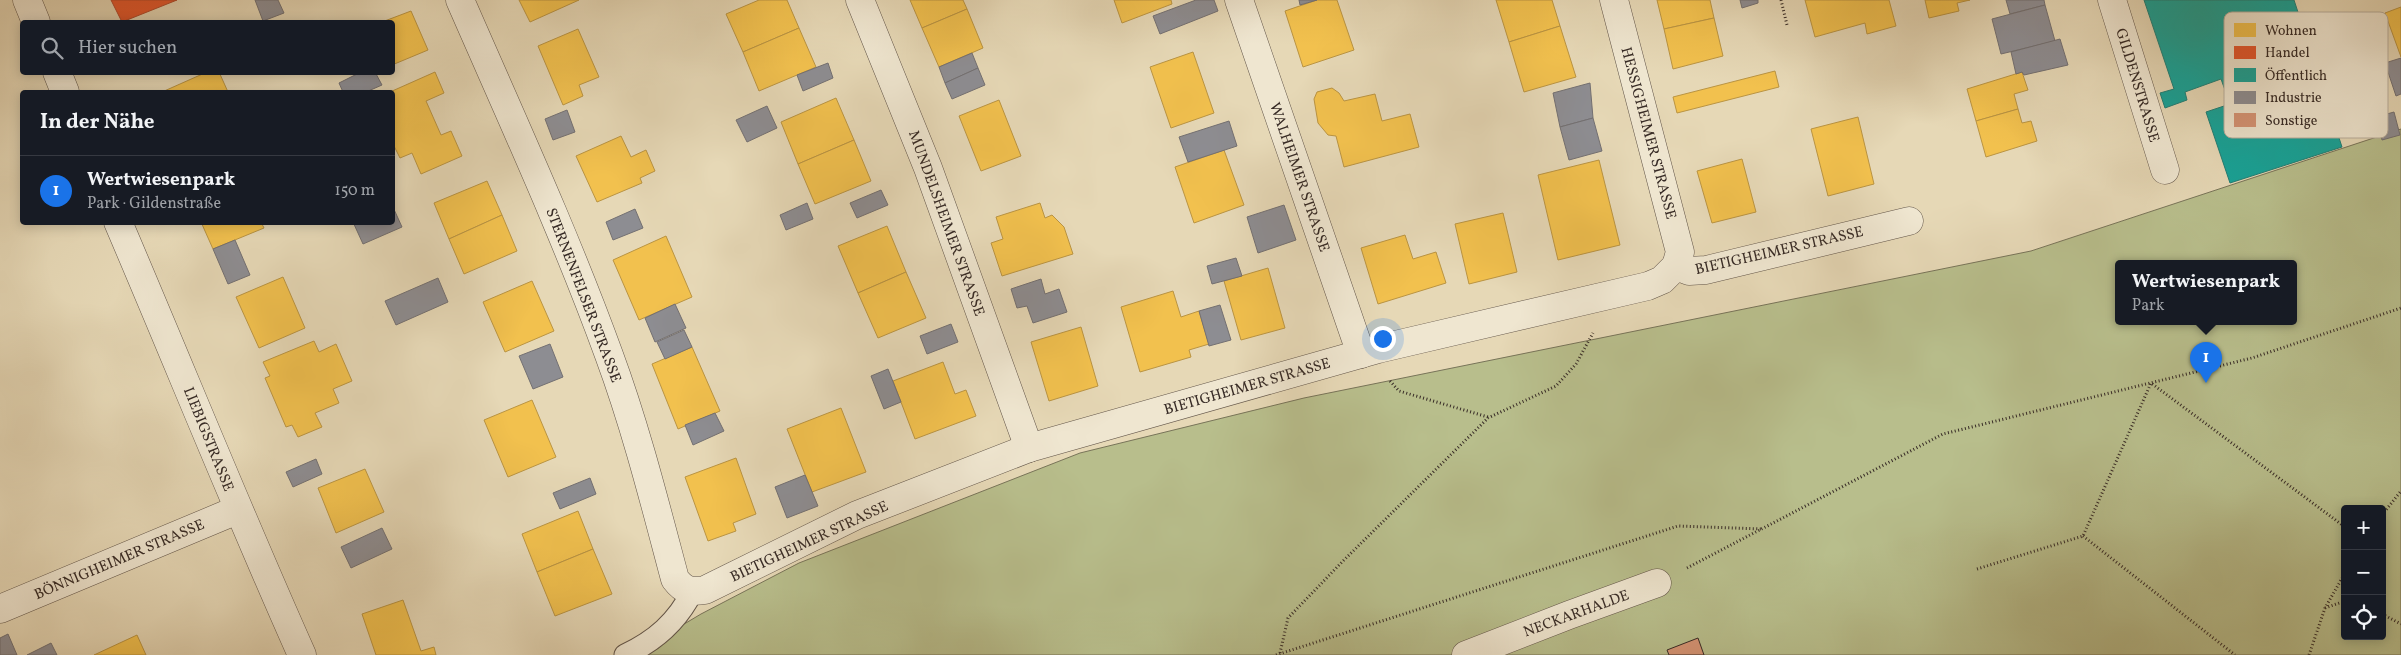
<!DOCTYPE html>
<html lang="de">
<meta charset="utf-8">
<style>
:root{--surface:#171b24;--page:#20242c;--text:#f1f3f6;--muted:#9ea1a6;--line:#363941;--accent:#1a73e8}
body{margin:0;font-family:Vollkorn,serif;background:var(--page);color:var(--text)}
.controls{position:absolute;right:15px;bottom:15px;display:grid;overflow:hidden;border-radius:5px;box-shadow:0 2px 12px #0003}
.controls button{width:45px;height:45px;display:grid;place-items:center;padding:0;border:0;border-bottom:1px solid var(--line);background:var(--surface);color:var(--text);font:25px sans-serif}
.you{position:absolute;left:1382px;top:338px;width:18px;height:18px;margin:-12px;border:4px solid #fff;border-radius:50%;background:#1a73e8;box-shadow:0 0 0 8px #1a73e833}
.badge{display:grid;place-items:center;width:32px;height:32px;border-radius:50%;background:var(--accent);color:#fff;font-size:16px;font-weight:700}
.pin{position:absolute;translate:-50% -41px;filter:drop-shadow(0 1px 2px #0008)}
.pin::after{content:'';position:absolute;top:26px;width:18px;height:15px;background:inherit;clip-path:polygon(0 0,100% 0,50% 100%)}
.popup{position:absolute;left:2115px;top:260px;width:182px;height:65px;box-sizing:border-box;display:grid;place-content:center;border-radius:5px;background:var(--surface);filter:drop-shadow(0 1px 4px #0005);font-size:16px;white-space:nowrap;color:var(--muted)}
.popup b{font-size:19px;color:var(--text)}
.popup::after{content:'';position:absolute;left:50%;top:100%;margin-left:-10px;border:10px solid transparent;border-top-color:var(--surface)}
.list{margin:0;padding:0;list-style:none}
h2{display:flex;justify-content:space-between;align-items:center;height:65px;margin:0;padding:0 20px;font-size:21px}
h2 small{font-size:16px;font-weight:400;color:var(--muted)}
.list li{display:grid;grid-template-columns:32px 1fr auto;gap:15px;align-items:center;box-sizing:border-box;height:70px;padding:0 20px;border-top:1px solid var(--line)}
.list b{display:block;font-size:19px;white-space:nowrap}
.list p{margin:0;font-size:16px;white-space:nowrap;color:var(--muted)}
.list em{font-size:16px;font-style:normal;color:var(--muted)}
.icon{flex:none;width:28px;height:28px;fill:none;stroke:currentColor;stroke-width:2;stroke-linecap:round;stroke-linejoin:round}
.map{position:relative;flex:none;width:2401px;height:655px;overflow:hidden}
.search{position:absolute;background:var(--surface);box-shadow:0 2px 12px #0003;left:20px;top:20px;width:375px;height:55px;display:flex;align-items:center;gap:12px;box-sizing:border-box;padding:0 18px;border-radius:5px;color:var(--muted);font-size:19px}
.panel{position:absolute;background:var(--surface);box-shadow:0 2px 12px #0003;left:20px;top:90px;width:375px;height:135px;border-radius:5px}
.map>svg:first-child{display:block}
</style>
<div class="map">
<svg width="2401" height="655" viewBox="0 0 2401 655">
<rect width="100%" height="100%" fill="#e6d8b6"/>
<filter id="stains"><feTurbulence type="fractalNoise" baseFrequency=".004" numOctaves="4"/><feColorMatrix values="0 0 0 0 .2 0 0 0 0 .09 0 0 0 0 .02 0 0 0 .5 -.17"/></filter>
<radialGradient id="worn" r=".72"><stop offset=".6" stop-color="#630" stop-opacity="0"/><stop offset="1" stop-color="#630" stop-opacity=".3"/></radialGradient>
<path fill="#b8be8c" stroke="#787459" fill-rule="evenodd" d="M 2401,129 L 2401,655 L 632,655 L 701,614 L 799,563 L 1080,453 L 1304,398 L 2031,251 ZM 2118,264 L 2294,264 L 2294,322 L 2118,322 ZM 2345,509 L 2382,509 L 2382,636 L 2345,636 Z"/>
<g fill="#f2c14e" stroke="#ba9442">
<polygon points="519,0 579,0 530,22"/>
<polygon points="759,0 787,0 799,28 743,52 726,14"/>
<polygon points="910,0 963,0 967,9 922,28"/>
<polygon points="1114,0 1171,0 1172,4 1122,23"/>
<polygon points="1317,0 1337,0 1354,50 1303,67 1285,11"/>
<polygon points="1496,0 1552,0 1560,26 1509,42"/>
<polygon points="1657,0 1710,0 1714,18 1664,29"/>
<polygon points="1805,0 1889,0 1896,26 1867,34 1865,23 1815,37"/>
<polygon points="1925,0 1970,0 1957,3 1959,11 1929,18"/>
<polygon points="2401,7 2401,57 2385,13"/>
<polygon points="967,9 983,48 939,67 922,28"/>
<polygon points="411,11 428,50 392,65 392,22 382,22"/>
<polygon points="1714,18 1723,56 1673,69 1664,29"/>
<polygon points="1560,26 1576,77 1524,92 1509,42"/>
<polygon points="799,28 816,67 759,91 743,52"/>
<polygon points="578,29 599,77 579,85 583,96 563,105 538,46"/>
<polygon points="1193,52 1214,113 1171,128 1150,67"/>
<polygon points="1775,71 1779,87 1677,113 1673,97"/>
<polygon points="207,72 219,72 228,92 162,92"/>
<polygon points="435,72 444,93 426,101 441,135 451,131 462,156 421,174 412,153 400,158 392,142 392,92 390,92"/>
<polygon points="2022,72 2028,90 2014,94 2018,109 1976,121 1967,89"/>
<polygon points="1332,88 1339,93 1344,101 1375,94 1382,121 1410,114 1419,147 1344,167 1336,136 1328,135 1318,123 1314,99 1317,92"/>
<polygon points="836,98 854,140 798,164 781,122"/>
<polygon points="999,100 1021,156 981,171 959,116"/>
<polygon points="2018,109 2022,123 2031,121 2037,141 1986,157 1976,121"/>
<polygon points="1858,117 1874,184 1828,196 1811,129"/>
<polygon points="621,136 631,157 646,150 655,171 640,178 642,183 597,202 576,156"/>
<polygon points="854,140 871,181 815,204 798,164"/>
<polygon points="1224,150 1244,205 1194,223 1175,167"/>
<polygon points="1742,159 1756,212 1712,223 1697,171"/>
<polygon points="1599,160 1620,245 1558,260 1538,175"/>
<polygon points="487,181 502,215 449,239 434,203"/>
<polygon points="1040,203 1045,218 1052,215 1064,227 1073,254 1002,276 991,243 1003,239 996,217"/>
<polygon points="1503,213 1517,272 1469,284 1455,224"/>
<polygon points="502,215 517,251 464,274 449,239"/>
<polygon points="201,222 261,222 264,228 213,249"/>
<polygon points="887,226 906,272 858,293 838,246"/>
<polygon points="1405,235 1413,259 1436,252 1446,283 1378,304 1361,248"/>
<polygon points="666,236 692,297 639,320 613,260"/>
<polygon points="1268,268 1285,328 1241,340 1224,281"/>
<polygon points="906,272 926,318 878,338 858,293"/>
<polygon points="283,277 305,328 259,348 236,297"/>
<polygon points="532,281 554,331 505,352 483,302"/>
<polygon points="1173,291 1181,317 1199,311 1209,344 1189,350 1191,357 1140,372 1121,307"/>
<polygon points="1081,327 1098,386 1049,401 1031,342"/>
<polygon points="314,341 319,352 336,344 352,381 333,389 339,403 315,413 322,427 298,437 292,425 286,427 265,378 270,376 263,362"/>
<polygon points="692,347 720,411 678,429 652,364"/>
<polygon points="943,362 955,394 966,390 976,416 915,439 893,381"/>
<polygon points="532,400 556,457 508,477 484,420"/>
<polygon points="841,408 866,472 812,492 787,429"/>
<polygon points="736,458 756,514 733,523 736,531 708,541 685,477"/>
<polygon points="365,469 384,512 336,533 318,488"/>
<polygon points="578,511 593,549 537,572 522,534"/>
<polygon points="593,549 612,594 555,616 537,572"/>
<polygon points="403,600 421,651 434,647 436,655 376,655 362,614"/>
<polygon points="137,635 146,655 94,655"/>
</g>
<polygon fill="#e4572e" stroke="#b04a2c" points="111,0 177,0 122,22"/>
<polygon fill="#17a398" stroke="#217f76" points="2144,0 2294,0 2342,147 2230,183 2206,112 2230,104 2221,79 2185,92 2187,100 2165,108 2160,93 2174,89"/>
<g fill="#8d8d92" stroke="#737072">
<polygon points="255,0 278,0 284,13 263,21"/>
<polygon points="1196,0 1214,0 1218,11 1160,34 1153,16"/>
<polygon points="1299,0 1317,0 1300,5"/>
<polygon points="1740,0 1758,0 1758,3 1742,8"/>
<polygon points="2006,0 2044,0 2045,5 2010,14"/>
<polygon points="2045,5 2055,41 2001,54 1992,19"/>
<polygon points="2060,39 2068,65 2024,75 2022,72 2016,74 2011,52"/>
<polygon points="972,53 978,68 945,83 939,67"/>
<polygon points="2401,58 2401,94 2396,96 2385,63"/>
<polygon points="828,63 833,78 803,91 797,75"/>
<polygon points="978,68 985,85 952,99 945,83"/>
<polygon points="361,72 375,72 382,85 366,92 343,92 339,83"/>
<polygon points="1590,83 1593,118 1560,127 1553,93"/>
<polygon points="767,106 777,128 747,142 736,120"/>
<polygon points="567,110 575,132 553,140 545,119"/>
<polygon points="2394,112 2400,135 2382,140 2376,117"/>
<polygon points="1593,118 1602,151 1569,160 1560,127"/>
<polygon points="1229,121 1237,146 1188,162 1179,137"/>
<polygon points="881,190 888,205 857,218 850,203"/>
<polygon points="807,203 813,219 786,230 780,215"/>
<polygon points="392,205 402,227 363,244 353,222 392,222"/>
<polygon points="1284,205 1296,240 1258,253 1247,217"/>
<polygon points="635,209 643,228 613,240 606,222"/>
<polygon points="235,240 250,275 228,284 213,249"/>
<polygon points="1236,258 1242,276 1212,284 1207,266"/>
<polygon points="438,278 448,302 396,325 385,301"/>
<polygon points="1041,279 1045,294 1059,289 1067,312 1033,323 1027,306 1017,308 1011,289"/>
<polygon points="675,304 686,328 655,342 645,318"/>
<polygon points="1220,305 1231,340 1209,346 1199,311"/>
<polygon points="951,324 958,342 927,354 920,336"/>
<polygon points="684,330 692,347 665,359 657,342"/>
<polygon points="550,344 563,377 533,389 519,356"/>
<polygon points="888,369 901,402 884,409 871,376"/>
<polygon points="715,413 724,431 693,445 685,425"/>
<polygon points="316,459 322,474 293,487 286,472"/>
<polygon points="805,475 818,506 787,518 775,487"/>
<polygon points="590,478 596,494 560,509 553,493"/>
<polygon points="382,528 392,549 351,568 341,547"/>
<polygon points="8,634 17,655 0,655 0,638"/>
<polygon points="51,643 57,655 27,655"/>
</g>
<polygon fill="#d59475" stroke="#372b26" points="1698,638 1704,655 1669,655 1667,650"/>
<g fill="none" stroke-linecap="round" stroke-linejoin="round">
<g stroke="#63564a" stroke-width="23">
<path id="service" d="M 625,655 C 655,641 677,622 692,592"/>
</g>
<g stroke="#63564a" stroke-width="29">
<g id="minor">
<polyline points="27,0 36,22"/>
<path d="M 460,0 C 511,117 565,234 609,355 C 636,428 655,504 675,579 C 684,591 691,592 705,590 L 857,515 L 1029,448 L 1378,349 L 1648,286 L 1662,280 L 1676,266 L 1689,271 L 1706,270 L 1909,221"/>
<polyline points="860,0 928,168 1029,448"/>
<polyline points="1239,0 1361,354"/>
<polyline points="1614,0 1680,252 1676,266"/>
<polyline points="2112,0 2165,170"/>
<polyline points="57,72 65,92"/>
<path d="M 118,222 C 180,367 238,512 302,655"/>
<polyline points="0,609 237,510"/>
<polyline points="1466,655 1569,615 1657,583"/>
</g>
</g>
<g stroke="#372b26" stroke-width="3" stroke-dasharray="1 2.5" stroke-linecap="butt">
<polyline points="1781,0 1787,25"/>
<polyline points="1390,381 1399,391 1488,417"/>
<polyline points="2382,515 2401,491"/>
<polyline points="2083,536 2235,655"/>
<polyline points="1687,568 1943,434 2252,358 2401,308"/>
<polyline points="1977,569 2083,536 2151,383 2345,527"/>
<polyline points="2325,608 2345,601"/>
<polyline points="2382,614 2401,624"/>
<polyline points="1280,653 1288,618 1343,561 1488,418 1556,386 1576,364 1593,333"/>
<polyline points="1276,655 1678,526 1762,529"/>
<polyline points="2309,655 2325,608 2345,573"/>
</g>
<use href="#service" stroke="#efe6d0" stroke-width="21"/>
<use href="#minor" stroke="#efe6d0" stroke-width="28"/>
</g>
<g text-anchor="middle" stroke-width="5" stroke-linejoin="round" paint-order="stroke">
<g font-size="15" fill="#372b26" stroke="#efe6d0">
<text transform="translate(2138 85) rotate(73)" y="5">GILDENSTRASSE</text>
<text transform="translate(1649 133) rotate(75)" y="5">HESSIGHEIMER STRASSE</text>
<text transform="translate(1300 177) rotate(71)" y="5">WALHEIMER STRASSE</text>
<text transform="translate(947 223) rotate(70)" y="5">MUNDELSHEIMER STRASSE</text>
<text transform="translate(1779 250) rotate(-13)" y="5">BIETIGHEIMER STRASSE</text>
<text transform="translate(584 295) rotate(69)" y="5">STERNENFELSER STRASSE</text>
<text transform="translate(1247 386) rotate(-16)" y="5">BIETIGHEIMER STRASSE</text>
<text transform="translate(209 439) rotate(68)" y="5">LIEBIGSTRASSE</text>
<text transform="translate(809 541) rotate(-25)" y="5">BIETIGHEIMER STRASSE</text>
<text transform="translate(119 559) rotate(-23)" y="5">BÖNNIGHEIMER STRASSE</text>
<text transform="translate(1576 613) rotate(-20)" y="5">NECKARHALDE</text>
</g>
</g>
<rect x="2224" y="12" width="164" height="126" rx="8" fill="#efe6d0" stroke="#b8ae9d" stroke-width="1"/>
<rect x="2234" y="23" width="22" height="14" fill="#f2c14e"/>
<rect x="2234" y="46" width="22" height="13" fill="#e4572e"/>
<rect x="2234" y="68" width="22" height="14" fill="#17a398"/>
<rect x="2234" y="91" width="22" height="13" fill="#8d8d92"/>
<rect x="2234" y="113" width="22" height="14" fill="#d59475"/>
<g font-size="14" fill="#372b26">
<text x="2265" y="35">Wohnen</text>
<text x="2265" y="57">Handel</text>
<text x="2265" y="80">Öffentlich</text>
<text x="2265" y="102">Industrie</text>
<text x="2265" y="125">Sonstige</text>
</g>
<rect width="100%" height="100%" filter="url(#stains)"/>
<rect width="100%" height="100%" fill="url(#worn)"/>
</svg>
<div class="controls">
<button>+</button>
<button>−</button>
<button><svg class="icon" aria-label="locate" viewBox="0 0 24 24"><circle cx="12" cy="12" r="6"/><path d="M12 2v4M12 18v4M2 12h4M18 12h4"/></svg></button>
</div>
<div class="you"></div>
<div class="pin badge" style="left:2206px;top:383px">1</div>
<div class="popup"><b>Wertwiesenpark</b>Park</div>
<div class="search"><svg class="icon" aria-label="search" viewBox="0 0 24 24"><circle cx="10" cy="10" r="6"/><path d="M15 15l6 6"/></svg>Hier suchen</div>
<section class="panel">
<h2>In der Nähe<small></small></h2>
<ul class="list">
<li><span class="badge">1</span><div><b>Wertwiesenpark</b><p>Park · Gildenstraße</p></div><em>150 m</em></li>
</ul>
</section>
</div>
